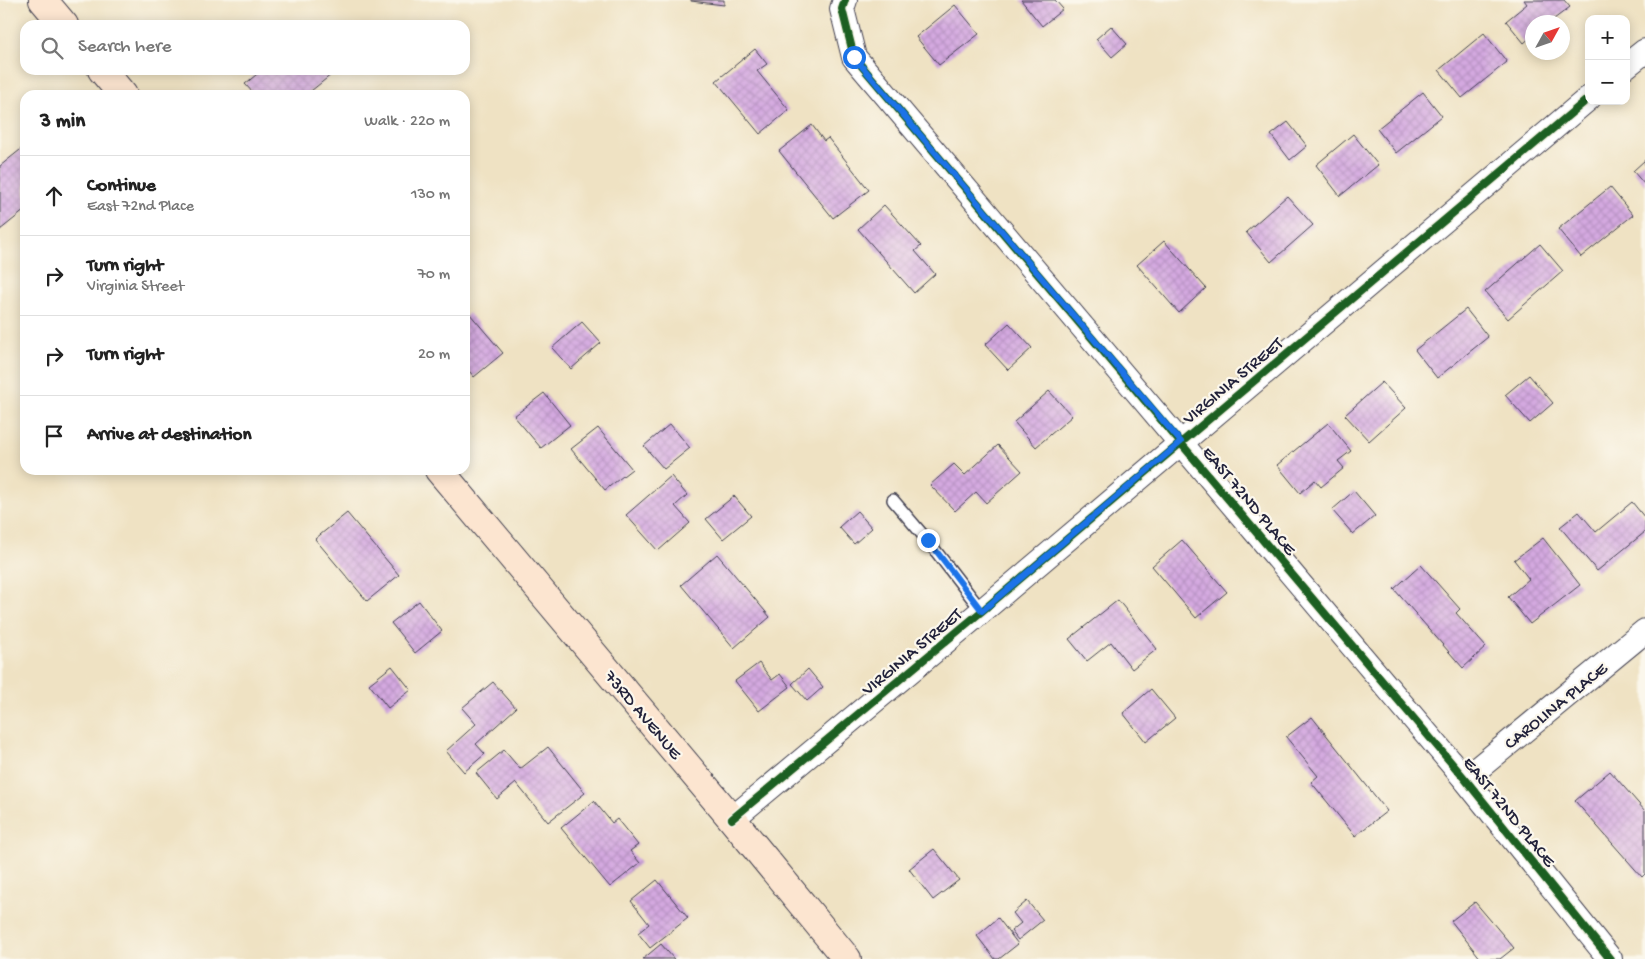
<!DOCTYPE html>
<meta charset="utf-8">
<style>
:root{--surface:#fff;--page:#f6f6f6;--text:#222;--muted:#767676;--line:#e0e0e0}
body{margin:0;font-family:"Gochi Hand",sans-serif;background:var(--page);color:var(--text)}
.controls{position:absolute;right:15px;top:15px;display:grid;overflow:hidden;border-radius:10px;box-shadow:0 2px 12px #0003}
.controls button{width:45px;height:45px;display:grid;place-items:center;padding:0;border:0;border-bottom:1px solid var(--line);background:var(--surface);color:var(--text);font:25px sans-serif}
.compass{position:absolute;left:1525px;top:15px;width:45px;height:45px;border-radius:50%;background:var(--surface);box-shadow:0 2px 12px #0003;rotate:50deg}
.stop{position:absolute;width:15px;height:15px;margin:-11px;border:4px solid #1a73e8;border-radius:50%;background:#fff}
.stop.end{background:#1a73e8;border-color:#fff;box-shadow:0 1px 5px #0008}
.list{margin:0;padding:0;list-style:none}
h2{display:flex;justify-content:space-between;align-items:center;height:65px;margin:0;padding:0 20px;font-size:21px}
h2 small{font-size:16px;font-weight:400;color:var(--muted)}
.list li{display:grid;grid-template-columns:32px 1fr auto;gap:15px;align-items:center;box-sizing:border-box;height:80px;padding:0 20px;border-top:1px solid var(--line)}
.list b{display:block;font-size:19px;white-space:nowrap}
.list p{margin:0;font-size:16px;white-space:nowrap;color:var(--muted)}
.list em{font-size:16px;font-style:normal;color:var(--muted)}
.icon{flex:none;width:28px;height:28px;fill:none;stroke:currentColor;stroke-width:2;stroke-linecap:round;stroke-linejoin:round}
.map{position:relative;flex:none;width:1645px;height:959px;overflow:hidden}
.search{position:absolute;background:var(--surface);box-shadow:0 2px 12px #0003;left:20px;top:20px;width:450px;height:55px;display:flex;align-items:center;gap:12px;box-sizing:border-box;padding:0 18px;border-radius:15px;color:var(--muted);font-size:19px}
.panel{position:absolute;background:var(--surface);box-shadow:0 2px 12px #0003;left:20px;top:90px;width:450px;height:385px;border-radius:15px}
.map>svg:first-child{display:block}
</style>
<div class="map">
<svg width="1645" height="959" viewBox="0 0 1645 959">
<defs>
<pattern id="building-cross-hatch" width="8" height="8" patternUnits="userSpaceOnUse" patternTransform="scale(1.25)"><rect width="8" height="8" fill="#d4a9e0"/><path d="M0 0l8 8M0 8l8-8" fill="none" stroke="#b691c1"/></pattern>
</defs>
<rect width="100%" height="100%" fill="#fbf7ec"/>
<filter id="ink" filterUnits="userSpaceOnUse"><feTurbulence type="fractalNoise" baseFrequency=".02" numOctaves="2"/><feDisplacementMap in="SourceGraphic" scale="10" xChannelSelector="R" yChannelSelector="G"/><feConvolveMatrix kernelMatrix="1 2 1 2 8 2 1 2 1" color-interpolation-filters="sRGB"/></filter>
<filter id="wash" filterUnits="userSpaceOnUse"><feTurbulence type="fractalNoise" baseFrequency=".0096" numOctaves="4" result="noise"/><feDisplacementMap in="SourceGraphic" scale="20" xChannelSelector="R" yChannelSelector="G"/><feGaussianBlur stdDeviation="1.12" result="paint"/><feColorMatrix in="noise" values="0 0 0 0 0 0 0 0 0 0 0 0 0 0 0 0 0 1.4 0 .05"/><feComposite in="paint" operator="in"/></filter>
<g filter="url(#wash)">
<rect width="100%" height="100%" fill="#efe2c3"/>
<g id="blocks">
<g fill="url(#building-cross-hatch)">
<polygon points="691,0 724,0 724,5 691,1"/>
<polygon points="1021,0 1055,0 1063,9 1042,26"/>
<polygon points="1524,0 1564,0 1570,7 1550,22 1532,22 1532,36 1524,43 1506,21 1527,4"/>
<polygon points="955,5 979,34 939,65 916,37"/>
<polygon points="1111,26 1127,44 1112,57 1096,39"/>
<polygon points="1484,33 1507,62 1462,98 1439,70"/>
<polygon points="755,49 767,64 757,71 789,110 760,134 716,81"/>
<polygon points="262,70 337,70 306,95 255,95 245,84"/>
<polygon points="1423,92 1442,116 1396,153 1377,129"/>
<polygon points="1288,122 1307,146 1290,160 1271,135"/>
<polygon points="812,125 824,141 828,138 869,190 833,218 779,151"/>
<polygon points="1353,134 1378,165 1340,196 1316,165"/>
<polygon points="25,146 25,210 0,230 0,166"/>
<polygon points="1645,160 1645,185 1633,171"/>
<polygon points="1610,187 1633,215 1581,257 1558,229"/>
<polygon points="1287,196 1313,225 1271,262 1246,232"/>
<polygon points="884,205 921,246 915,251 935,274 914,293 858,229"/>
<polygon points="1164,241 1206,288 1179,313 1137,265"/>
<polygon points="1540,244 1563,271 1508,319 1485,292"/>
<polygon points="1466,309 1488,337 1437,378 1415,350"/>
<polygon points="469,313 503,353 474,377 465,366 465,317"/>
<polygon points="582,322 601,343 571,369 552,348"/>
<polygon points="1009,323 1032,348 1008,370 985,345"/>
<polygon points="1529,375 1553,403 1530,423 1505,395"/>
<polygon points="1382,382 1406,408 1369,441 1345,415"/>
<polygon points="1049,391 1072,416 1036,447 1014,422"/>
<polygon points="544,393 570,425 541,448 514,416"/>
<polygon points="1328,423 1351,451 1338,461 1344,468 1321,487 1315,480 1300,493 1277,465"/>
<polygon points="670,424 690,448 664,469 644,446"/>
<polygon points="598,428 632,469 605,490 571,449"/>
<polygon points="998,445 1022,471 986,503 976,492 955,511 930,485 954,464 965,475"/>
<polygon points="671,476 687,495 675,506 690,523 658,551 626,515"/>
<polygon points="1354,491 1375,516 1353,534 1332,510"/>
<polygon points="734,496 751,516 723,539 706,519"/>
<polygon points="1632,502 1645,518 1645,532 1597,571 1560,527 1579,512 1596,532"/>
<polygon points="857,511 872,528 854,544 839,527"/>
<polygon points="347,513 399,575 367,601 315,539"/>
<polygon points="1543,538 1580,585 1530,624 1508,597 1529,579 1514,560"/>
<polygon points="1182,540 1227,592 1196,618 1152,566"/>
<polygon points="717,554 770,617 734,648 681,585"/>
<polygon points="1421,565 1460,609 1456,613 1486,647 1463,668 1394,589"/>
<polygon points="1118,600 1157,649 1132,669 1111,642 1087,661 1069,639"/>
<polygon points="419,601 442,631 415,653 391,623"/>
<polygon points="759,663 772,680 780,674 790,687 759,711 735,681"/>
<polygon points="392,666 411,690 388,708 369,684"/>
<polygon points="808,669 823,687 807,701 792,684"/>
<polygon points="493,682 516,708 476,744 485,754 464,772 446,751 476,724 462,708"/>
<polygon points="1151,689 1175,718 1146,742 1123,713"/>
<polygon points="1312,717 1387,811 1355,836 1311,782 1318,776 1286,737"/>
<polygon points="548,747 585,793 548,822 516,783 497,799 476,773 504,750 520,769"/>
<polygon points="1610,771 1645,811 1645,874 1642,877 1575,801"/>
<polygon points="594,801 612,823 617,819 638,845 630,851 640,863 610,887 561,828"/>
<polygon points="934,849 959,880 933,900 909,869"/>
<polygon points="657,880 688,918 650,948 638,933 649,924 631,901"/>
<polygon points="1027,901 1043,920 1018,940 1011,931 1021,923 1013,913"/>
<polygon points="1475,902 1514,948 1500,959 1481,959 1451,921"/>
<polygon points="998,918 1018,944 999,959 995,959 977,936"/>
<polygon points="661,944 674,959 643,959"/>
</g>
</g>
</g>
<g filter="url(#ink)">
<use href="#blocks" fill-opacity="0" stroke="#413f4f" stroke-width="1"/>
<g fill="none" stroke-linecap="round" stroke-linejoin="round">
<g stroke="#413f4f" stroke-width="14">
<polyline id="service" points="893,500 928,541 982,611"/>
</g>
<g stroke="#413f4f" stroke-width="26">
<g id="minor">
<polyline points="845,0 842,9 854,57 1465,779 1610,959"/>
<polyline points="1626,66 1645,51"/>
<polyline points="1465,779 1645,631"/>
<polyline points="732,819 982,611 1589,98"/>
</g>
</g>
<g stroke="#413f4f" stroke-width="30">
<g id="secondary">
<polyline points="43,0 64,25"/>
<polyline points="102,70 123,95"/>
<polyline points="439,470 732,819 847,959"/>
</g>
</g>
<use href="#service" stroke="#fff" stroke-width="11"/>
<use href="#minor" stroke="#fff" stroke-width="24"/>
<use href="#secondary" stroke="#fce5d0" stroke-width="28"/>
<g stroke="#fbf7ec" stroke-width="11">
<g id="cycleway">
<polyline points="845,0 842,9 854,57 1465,779 1610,959"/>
<polyline points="732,819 982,611 1589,98"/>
</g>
</g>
<use href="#cycleway" stroke="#1b5e20" stroke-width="8"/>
</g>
</g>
<g fill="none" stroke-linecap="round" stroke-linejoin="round" filter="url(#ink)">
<polyline stroke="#1a73e8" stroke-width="6" points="854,57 1181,442 982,611 928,540"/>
</g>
<g text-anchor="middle" stroke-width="4.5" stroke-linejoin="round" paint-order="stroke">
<g font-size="18" fill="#22223b" stroke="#fbf7ec">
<text transform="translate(1232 380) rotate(-40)" y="6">VIRGINIA STREET</text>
<text transform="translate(1250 500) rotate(50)" y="6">EAST 72ND PLACE</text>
<text transform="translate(911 651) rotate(-40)" y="6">VIRGINIA STREET</text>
<text transform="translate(1555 705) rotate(-39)" y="6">CAROLINA PLACE</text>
<text transform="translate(644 714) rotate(50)" y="6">73RD AVENUE</text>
<text transform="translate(1510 811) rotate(51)" y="6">EAST 72ND PLACE</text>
</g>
</g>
</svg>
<div class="controls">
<button>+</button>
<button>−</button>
</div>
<svg class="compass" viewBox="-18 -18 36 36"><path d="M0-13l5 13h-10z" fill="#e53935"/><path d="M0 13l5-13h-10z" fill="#767676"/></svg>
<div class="stop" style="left:854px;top:57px"></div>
<div class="stop end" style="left:928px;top:540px"></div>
<div class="search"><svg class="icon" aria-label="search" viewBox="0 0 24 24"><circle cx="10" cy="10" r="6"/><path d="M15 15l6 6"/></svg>Search here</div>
<section class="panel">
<h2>3 min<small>Walk · 220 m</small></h2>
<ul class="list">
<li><svg class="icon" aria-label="ahead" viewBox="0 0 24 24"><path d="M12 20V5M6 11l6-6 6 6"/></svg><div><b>Continue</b><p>East 72nd Place</p></div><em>130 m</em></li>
<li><svg class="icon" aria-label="right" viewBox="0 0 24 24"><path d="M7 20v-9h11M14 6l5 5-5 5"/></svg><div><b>Turn right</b><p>Virginia Street</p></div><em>70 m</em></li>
<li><svg class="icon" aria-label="right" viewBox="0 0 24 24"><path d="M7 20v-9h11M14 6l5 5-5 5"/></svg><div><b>Turn right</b></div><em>20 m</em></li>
<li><svg class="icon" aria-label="arrive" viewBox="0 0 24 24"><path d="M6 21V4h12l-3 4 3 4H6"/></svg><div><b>Arrive at destination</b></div></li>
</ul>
</section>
</div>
